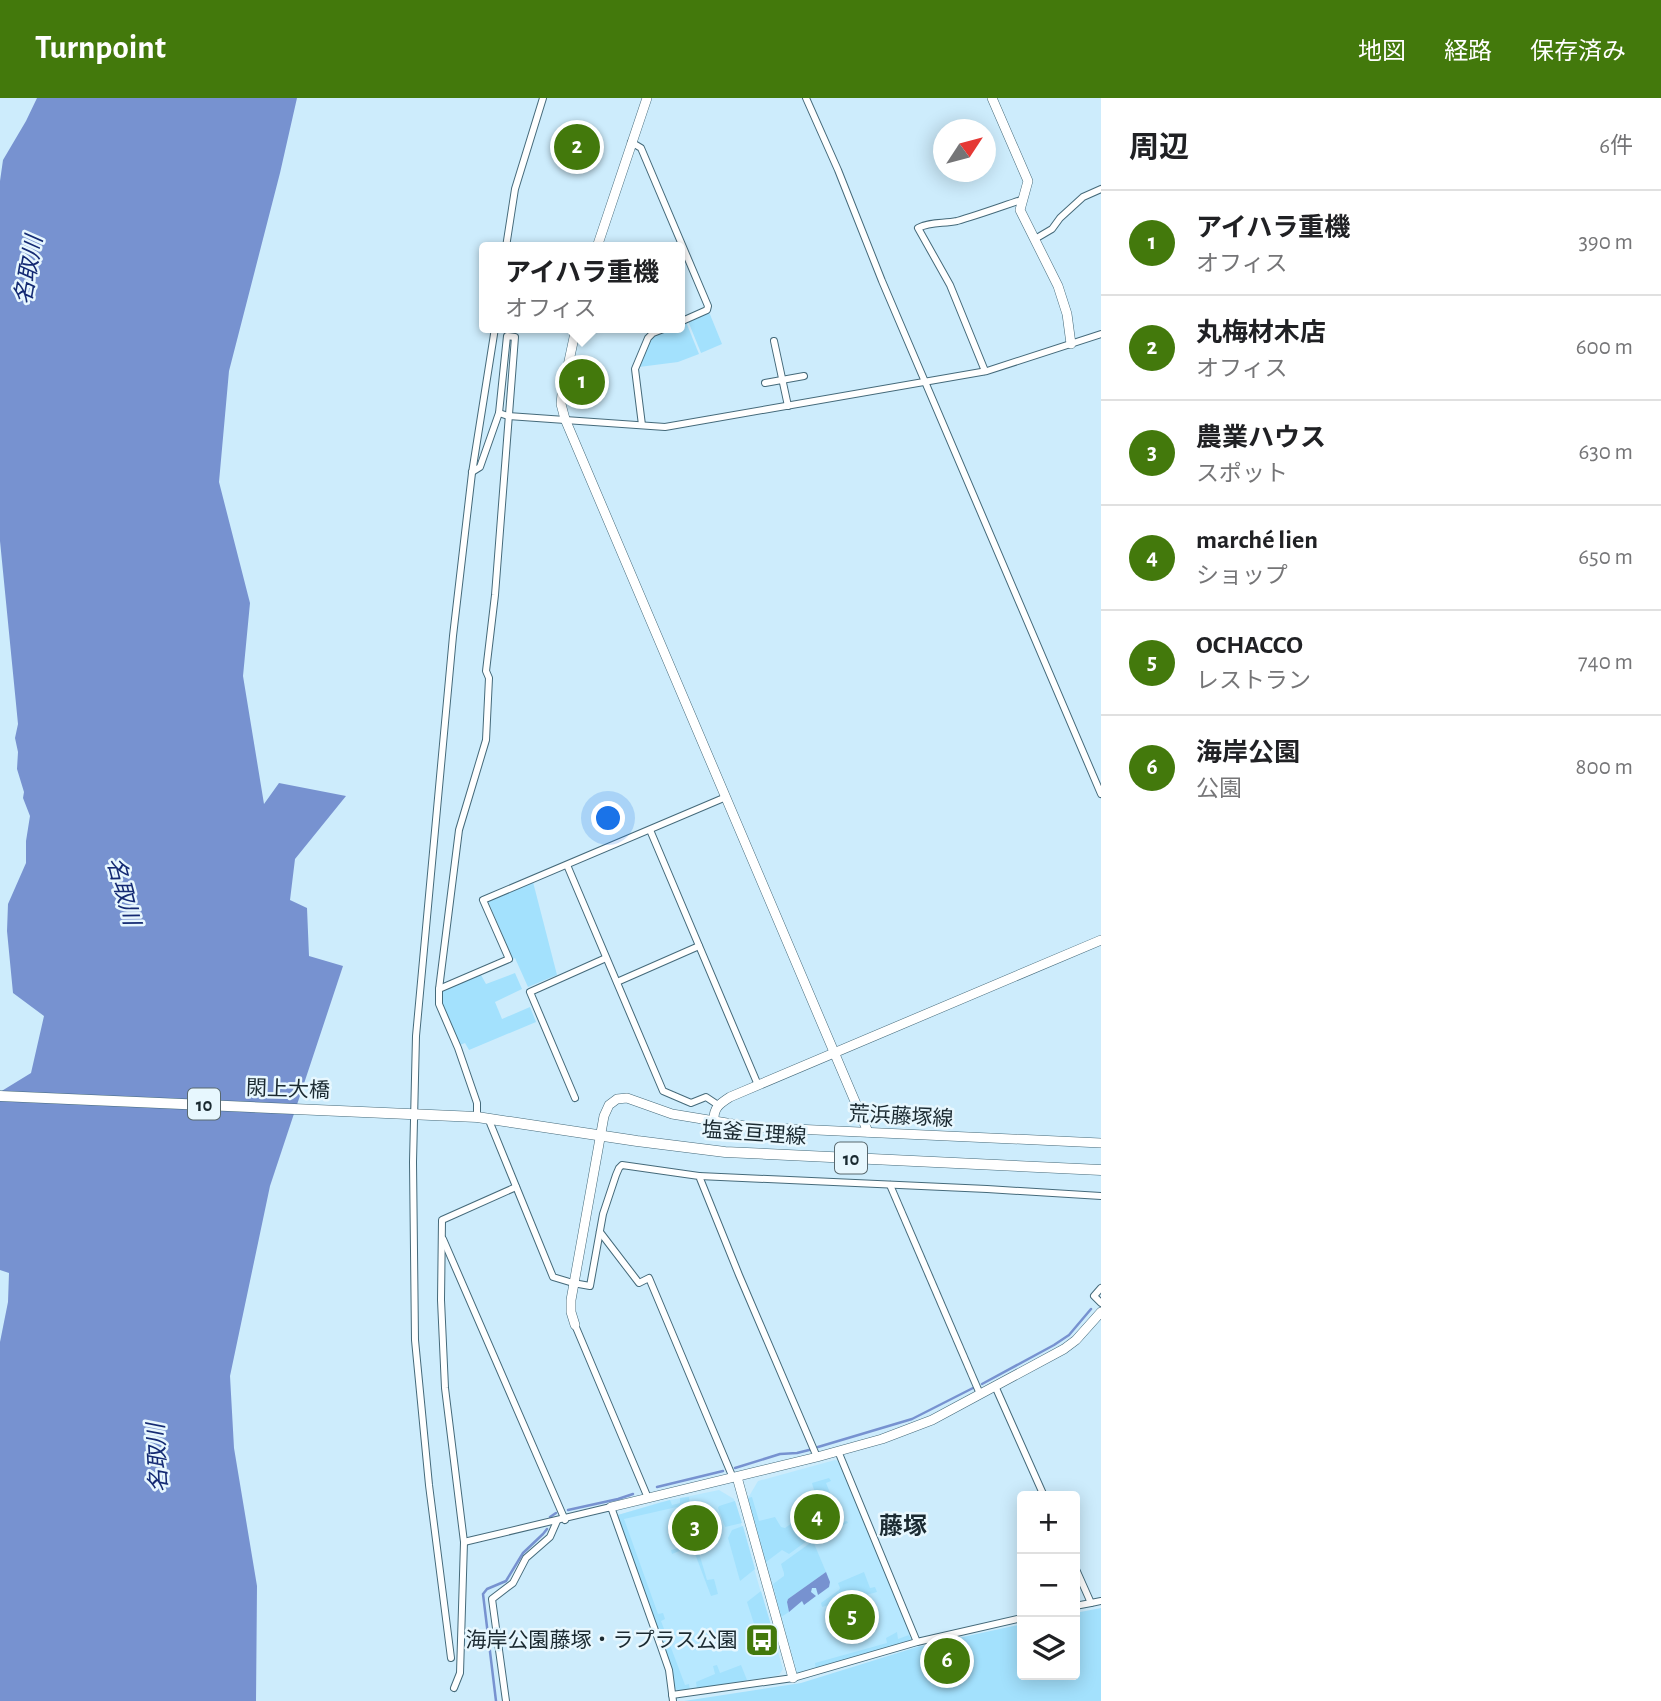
<!DOCTYPE html>
<html lang="ja">
<meta charset="utf-8">
<style>
:root{--surface:#fff;--page:#f6f6f6;--text:#202124;--muted:#757577;--line:#e0e0e0;--accent:#43790c}
body{margin:0;font-family:"Alegreya Sans","Noto Sans JP",sans-serif;background:var(--page);color:var(--text)}
.controls{position:absolute;right:21px;bottom:21px;display:grid;overflow:hidden;border-radius:7px;box-shadow:0 4px 18px #0003}
.controls button{width:63px;height:63px;display:grid;place-items:center;padding:0;border:0;border-bottom:2px solid var(--line);background:var(--surface);color:var(--text);font:35px sans-serif}
.compass{position:absolute;left:933px;top:21px;width:63px;height:63px;border-radius:50%;background:var(--surface);box-shadow:0 4px 18px #0003;rotate:54deg}
.you{position:absolute;left:609px;top:721px;width:24px;height:24px;margin:-18px;border:5px solid #fff;border-radius:50%;background:#1a73e8;box-shadow:0 0 0 10px #1a73e833}
.badge{display:grid;place-items:center;width:46px;height:46px;border-radius:50%;background:var(--accent);color:#fff;font-size:23px;font-weight:700}
.pin{position:absolute;translate:-50% -50%;border:4px solid #fff;box-shadow:0 2px 7px #0006}
.popup{position:absolute;left:479px;top:144px;width:206px;height:91px;box-sizing:border-box;display:grid;place-content:center;border-radius:7px;background:var(--surface);filter:drop-shadow(0 2px 5px #0005);font-size:23px;white-space:nowrap;color:var(--muted)}
.popup b{font-size:26px;color:var(--text)}
.popup::after{content:'';position:absolute;left:50%;top:100%;margin-left:-14px;border:14px solid transparent;border-top-color:var(--surface)}
.list{margin:0;padding:0;list-style:none}
h2{display:flex;justify-content:space-between;align-items:center;height:91px;margin:0;padding:0 28px;font-size:30px}
h2 small{font-size:23px;font-weight:400;color:var(--muted)}
.list li{display:grid;grid-template-columns:46px 1fr auto;gap:21px;align-items:center;box-sizing:border-box;height:105px;padding:0 28px;border-top:2px solid var(--line)}
.list b{display:block;font-size:26px;white-space:nowrap}
.list p{margin:0;font-size:23px;white-space:nowrap;color:var(--muted)}
.list em{font-size:23px;font-style:normal;color:var(--muted)}
.icon{flex:none;width:38px;height:38px;fill:none;stroke:currentColor;stroke-width:2;stroke-linecap:round;stroke-linejoin:round}
.map{position:relative;flex:none;width:1101px;height:1603px;overflow:hidden}
header{display:flex;align-items:center;gap:42px;box-sizing:border-box;height:98px;padding:0 35px;background:var(--accent);color:#fff}
header strong{font-size:33px}
nav{display:flex;gap:38px;margin-inline-start:auto;font-size:24px}
main{display:flex}
aside{flex:1;background:var(--surface)}
.map>svg:first-child{display:block}
</style>
<header>
<strong>Turnpoint</strong>
<nav><a>地図</a><a>経路</a><a>保存済み</a></nav>
</header>
<main>
<div class="map">
<svg width="1101" height="1603" viewBox="0 0 1101 1603">
<rect width="100%" height="100%" fill="#cdecfc"/>
<g fill="#b7e8ff">
<polygon points="835,1362 839,1363 913,1541 797,1575 748,1400 758,1383"/>
<polygon points="719,1392 734,1401 783,1571 779,1577 775,1578 690,1592 676,1592 618,1417 661,1404"/>
</g>
<g fill="#a3e1fd">
<polygon points="709,214 722,246 701,255 688,223"/>
<path d="M 686,224 L 699,256 L 678,264 L 639,269 C 647,246 652,230 680,230 L 680,226 Z"/>
<polygon points="533,784 557,877 528,889 515,860 513,861 488,803"/>
<polygon points="515,875 522,891 495,904 502,921 530,909 536,924 469,952 465,945 460,947 443,909 443,893 481,877 486,886"/>
<polygon points="829,1380 831,1383 826,1385 842,1424 847,1423 848,1425 823,1435 820,1431 833,1421 823,1407 828,1403 823,1395 819,1397 814,1392 812,1385"/>
<polygon points="689,1399 690,1406 624,1421 658,1516 663,1515 665,1521 661,1523 685,1587 689,1586 690,1592 677,1592 675,1590 655,1526 618,1417 670,1402 672,1407 680,1405 680,1400"/>
<polygon points="752,1399 759,1423 775,1419 781,1429 785,1430 798,1421 811,1440 789,1456 782,1452 766,1464 748,1400"/>
<polygon points="735,1403 742,1425 725,1429 718,1410 719,1408"/>
<polygon points="743,1428 755,1471 740,1483 728,1440 732,1432"/>
<polygon points="813,1443 826,1474 788,1501 787,1504 789,1514 781,1519 773,1486 784,1478 784,1475 781,1466"/>
<polygon points="696,1445 707,1482 714,1481 718,1496 711,1498 692,1448 672,1456 671,1452"/>
<polygon points="864,1474 870,1490 875,1489 877,1494 822,1509 821,1505 839,1492 840,1490 838,1485"/>
<polygon points="761,1493 771,1527 760,1535 756,1532 747,1504"/>
<polygon points="1101,1510 1101,1603 684,1603 801,1585 917,1549 1022,1526 1022,1577 1075,1577 1075,1515"/>
<polygon points="897,1534 898,1541 909,1537 911,1542 816,1571 815,1565 887,1545 886,1540"/>
<polygon points="717,1567 720,1575 741,1567 747,1582 697,1591 696,1584 715,1576 713,1568"/>
</g>
<g fill="#7792d0">
<polygon points="37,0 297,0 280,75 229,273 219,384 250,505 243,578 264,706 279,685 346,698 295,761 290,802 307,810 309,858 343,868 270,1088 230,1278 234,1350 257,1488 256,1603 0,1603 0,1244 8,1204 9,1175 0,1172 0,994 31,975 44,918 13,895 7,833 8,806 26,765 26,743 30,718 23,700 24,694 17,671 18,654 15,640 18,626 0,443 0,83 3,62 26,23"/>
<polygon points="826,1474 830,1484 829,1489 818,1497 816,1490 812,1490 811,1494 816,1498 804,1507 802,1503 789,1514 787,1504 788,1501"/>
</g>
<g fill="none" stroke-linecap="round" stroke-linejoin="round">
<g stroke="#7792d0" stroke-width="2.5">
<polyline points="982,1286 1054,1247 1069,1237 1091,1211"/>
<polyline points="818,1349 912,1321 973,1290"/>
<polyline points="735,1370 780,1356 797,1355 809,1352"/>
<polyline points="657,1389 723,1373"/>
<polyline points="568,1412 618,1401 633,1396"/>
<polyline points="550,1419 556,1415"/>
<polyline points="496,1603 483,1496 487,1491 506,1483 523,1455 543,1436 547,1431"/>
</g>
<g stroke="#456a7a" stroke-width="8">
<g id="street">
<polyline points="806,0 838,72 882,183 1101,696"/>
<polyline points="631,44 641,50 708,208 707,212 680,224"/>
<polyline points="1035,141 1052,131 1060,120 1083,99 1101,91"/>
<polyline points="506,149 515,91 543,0"/>
<polyline points="774,243 788,308"/>
<path d="M 985,273 L 950,187 L 918,130 C 931,123 943,126 957,123 C 978,117 1000,109 1021,102"/>
<polyline points="765,285 804,278"/>
<polyline points="642,327 635,271 648,240 653,235 666,230"/>
<polyline points="472,374 480,369 499,315 508,318 665,329 987,273 1101,236"/>
<polyline points="650,732 758,987"/>
<polyline points="567,767 663,993 691,1005 706,999 718,1007"/>
<polyline points="617,884 699,848"/>
<polyline points="439,891 459,732 486,642 489,580 486,573 495,497 515,239 507,238 499,315"/>
<polyline points="575,1000 530,894 606,860"/>
<polyline points="477,1019 477,1005 458,950 439,906 439,891 509,861 483,802 726,699"/>
<polyline points="488,1020 553,1179 573,1185 590,1188 603,1116 616,1077 619,1070 622,1067 699,1078 739,1177 817,1359"/>
<polyline points="699,1078 987,1091 1101,1098"/>
<polyline points="890,1087 980,1296"/>
<polyline points="516,1089 442,1122 441,1202 445,1290 464,1444 611,1409 661,1549 669,1572 673,1603"/>
<polyline points="600,1134 639,1185 649,1180 733,1380"/>
<polyline points="443,1141 565,1422"/>
<polyline points="1101,1190 1094,1198 1101,1205"/>
<polyline points="575,1227 648,1400"/>
<polyline points="995,1288 1044,1398"/>
<polyline points="838,1353 917,1544 1022,1520"/>
<polyline points="1075,1469 1091,1505 1075,1508"/>
<polyline points="1091,1505 1101,1503"/>
<polyline points="451,1560 429,1387 415,1242 413,1064 416,938 453,538 472,375 495,230"/>
<polyline points="454,1590 460,1575 464,1444"/>
<polyline points="672,1597 793,1580 917,1544"/>
<polyline points="506,1603 492,1501 513,1485 526,1460 550,1439 557,1423"/>
</g>
</g>
<g stroke="#456a7a" stroke-width="10">
<g id="secondary">
<polyline points="992,0 1028,83 1020,112 1058,188 1067,216 1071,246"/>
<polyline points="597,149 647,0"/>
<polyline points="576,230 562,296 561,306 565,321 868,1034"/>
<path d="M 714,1024 C 713,1010 719,1006 730,999 L 1101,842"/>
<polyline points="575,1227 571,1214 571,1202 604,1018 609,1007 617,1001 627,1000 672,1016 751,1029 1101,1045"/>
<polyline points="737,1379 793,1580"/>
<polyline points="611,1409 817,1359 882,1341 932,1322 1064,1251 1076,1242 1101,1214"/>
</g>
</g>
<g stroke="#456a7a" stroke-width="11">
<polyline id="primary" points="0,998 477,1019 637,1043 725,1054 1101,1072"/>
</g>
<use href="#street" stroke="#fff" stroke-width="6"/>
<use href="#secondary" stroke="#fff" stroke-width="9"/>
<use href="#primary" stroke="#fff" stroke-width="10"/>
</g>
<defs>
<g id="bus-square" transform="scale(1.75)"><rect x="-9" y="-9" width="18" height="18" rx="4" fill="#43790c" stroke="#e7f7fe"/><path d="M-5-6H5V4H4V6H2V4H-2V6H-4V4H-5ZM-3.5-4V0h7V-4ZM-3.5 1.2v1.5H-2V1.2ZM2 1.2v1.5H3.5V1.2Z" fill="#fff"/></g>
</defs>
<g fill-rule="evenodd">
<use href="#bus-square" x="762" y="1542"/>
</g>
<g text-anchor="middle" stroke-width="5" stroke-linejoin="round" paint-order="stroke">
<g fill="#e7f7fe" stroke="#58686e" stroke-width="2">
<rect x="188" y="990.5" width="32" height="31" rx="5"/>
<rect x="835" y="1044.5" width="32" height="31" rx="5"/>
</g>
<g font-size="19" font-weight="bold" fill="#1b2a31">
<text x="204" y="1013">10</text>
<text x="851" y="1067">10</text>
</g>
<g font-size="21" fill="#1b2a31" stroke="#e7f7fe">
<text transform="translate(288 991) rotate(2)" y="7">閖上大橋</text>
<text transform="translate(901 1018) rotate(3)" y="7">荒浜藤塚線</text>
<text transform="translate(754 1035) rotate(4)" y="7">塩釜亘理線</text>
</g>
<g font-size="21" fill="#1b2a31" stroke="#e7f7fe" text-anchor="end">
<text x="738" y="1549">海岸公園藤塚・ラプラス公園</text>
</g>
<g font-size="23" font-style="italic" fill="#142a73" stroke="#e7f7fe">
<text transform="translate(28 172) rotate(-80)" y="8">名取川</text>
<text transform="translate(124 793) rotate(75)" y="8">名取川</text>
<text transform="translate(157 1360) rotate(-93)" y="8">名取川</text>
</g>
<g font-size="24" font-weight="bold" fill="#1b2a31" stroke="#e7f7fe">
<text x="903" y="1436">藤塚</text>
</g>
</g>
</svg>
<div class="controls">
<button>+</button>
<button>−</button>
<button><svg class="icon" aria-label="layers" viewBox="0 0 24 24"><path d="M12 4l9 5-9 5-9-5zM3 14l9 5 9-5"/></svg></button>
</div>
<svg class="compass" viewBox="-18 -18 36 36"><path d="M0-13l5 13h-10z" fill="#e53935"/><path d="M0 13l5-13h-10z" fill="#757577"/></svg>
<div class="you"></div>
<div class="pin badge" style="left:582px;top:284px">1</div>
<div class="popup"><b>アイハラ重機</b>オフィス</div>
<div class="pin badge" style="left:577px;top:49px">2</div>
<div class="pin badge" style="left:695px;top:1430px">3</div>
<div class="pin badge" style="left:817px;top:1419px">4</div>
<div class="pin badge" style="left:852px;top:1519px">5</div>
<div class="pin badge" style="left:947px;top:1563px">6</div>
</div>
<aside>
<h2>周辺<small>6件</small></h2>
<ul class="list">
<li><span class="badge">1</span><div><b>アイハラ重機</b><p>オフィス</p></div><em>390 m</em></li>
<li><span class="badge">2</span><div><b>丸梅材木店</b><p>オフィス</p></div><em>600 m</em></li>
<li><span class="badge">3</span><div><b>農業ハウス</b><p>スポット</p></div><em>630 m</em></li>
<li><span class="badge">4</span><div><b>marché lien</b><p>ショップ</p></div><em>650 m</em></li>
<li><span class="badge">5</span><div><b>OCHACCO</b><p>レストラン</p></div><em>740 m</em></li>
<li><span class="badge">6</span><div><b>海岸公園</b><p>公園</p></div><em>800 m</em></li>
</ul>
</aside>
</main>
